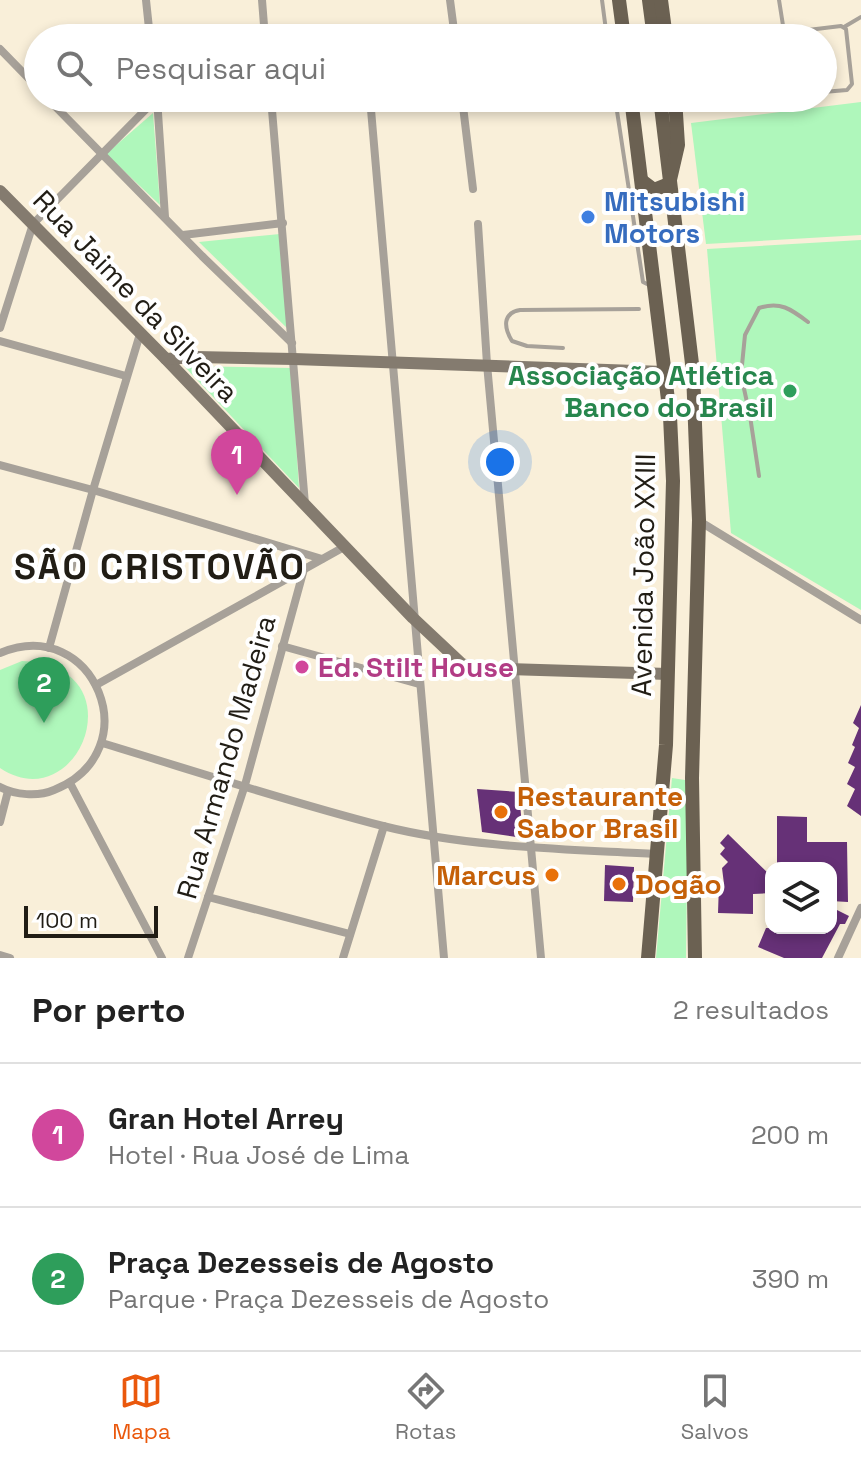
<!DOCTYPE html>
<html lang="pt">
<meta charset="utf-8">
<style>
:root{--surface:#fff;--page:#f6f6f6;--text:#222;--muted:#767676;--line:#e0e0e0;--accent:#ea580c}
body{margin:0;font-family:"Space Grotesk",sans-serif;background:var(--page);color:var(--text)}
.controls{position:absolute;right:24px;bottom:24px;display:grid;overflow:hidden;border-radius:16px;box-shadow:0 4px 12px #0003}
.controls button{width:72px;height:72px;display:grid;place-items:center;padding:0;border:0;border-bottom:2px solid var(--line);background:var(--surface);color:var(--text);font:40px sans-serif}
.scale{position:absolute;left:24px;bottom:20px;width:134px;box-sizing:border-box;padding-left:8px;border:4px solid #211d15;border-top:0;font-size:22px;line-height:28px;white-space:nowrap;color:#211d15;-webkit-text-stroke:6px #fff;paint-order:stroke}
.you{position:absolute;left:500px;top:462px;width:28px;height:28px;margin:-20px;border:6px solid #fff;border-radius:50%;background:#1a73e8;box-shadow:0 0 0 12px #1a73e833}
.badge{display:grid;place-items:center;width:52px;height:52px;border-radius:50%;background:var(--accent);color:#fff;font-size:26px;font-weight:700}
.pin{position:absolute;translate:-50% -66px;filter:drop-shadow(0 2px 4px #0008)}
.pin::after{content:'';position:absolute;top:42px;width:28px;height:24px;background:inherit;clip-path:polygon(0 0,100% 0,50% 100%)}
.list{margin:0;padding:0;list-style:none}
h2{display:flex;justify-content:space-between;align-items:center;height:104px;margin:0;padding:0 32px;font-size:34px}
h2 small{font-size:26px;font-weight:400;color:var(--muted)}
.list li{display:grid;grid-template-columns:52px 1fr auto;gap:24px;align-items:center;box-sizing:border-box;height:144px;padding:0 32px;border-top:2px solid var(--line)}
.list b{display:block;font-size:30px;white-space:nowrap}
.list p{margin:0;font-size:26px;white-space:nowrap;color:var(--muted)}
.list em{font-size:26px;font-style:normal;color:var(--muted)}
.icon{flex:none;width:44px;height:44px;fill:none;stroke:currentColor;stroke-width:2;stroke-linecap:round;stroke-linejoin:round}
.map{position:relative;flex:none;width:861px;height:958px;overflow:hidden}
.search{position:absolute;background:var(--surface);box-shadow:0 4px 12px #0003;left:24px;right:24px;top:24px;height:88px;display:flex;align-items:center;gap:20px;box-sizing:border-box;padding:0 28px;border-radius:44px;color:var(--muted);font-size:30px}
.sheet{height:392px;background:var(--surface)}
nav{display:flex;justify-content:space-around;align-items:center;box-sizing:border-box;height:112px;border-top:2px solid var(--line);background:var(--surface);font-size:22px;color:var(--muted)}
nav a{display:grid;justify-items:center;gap:4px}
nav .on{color:var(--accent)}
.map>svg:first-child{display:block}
</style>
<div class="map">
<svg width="861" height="958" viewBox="0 0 861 958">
<rect width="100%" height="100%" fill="#f9efd9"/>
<g fill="#aff7bb">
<polygon points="861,102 861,235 706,244 691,123"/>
<polygon points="153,113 160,205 106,154"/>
<polygon points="280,234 290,331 199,242"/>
<polygon points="861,240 861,610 731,533 707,249"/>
<polygon points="184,366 291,368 299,488"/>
<path d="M 22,661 C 140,665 79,821 0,768 L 0,670 Z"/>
<polygon points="672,778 685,780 688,793 686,958 656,958"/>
</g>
<g fill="#663177">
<polygon points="861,705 861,816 847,806 855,789 847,784 855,767 848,763 855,747 852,745 859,728 853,723"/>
<polygon points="477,789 519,792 523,838 482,832"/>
<polygon points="777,816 807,817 807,842 847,842 848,902 831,901 831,868 777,868"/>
<polygon points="728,834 771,876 771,893 753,894 753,914 718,913 719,884 724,884 722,868 728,862 720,854 725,848 720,843"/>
<polygon points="605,865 634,867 633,902 604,901"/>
<polygon points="831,907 849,916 845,924 840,924 822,958 784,958 758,947 766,928 795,928 808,934 810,928 831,928"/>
</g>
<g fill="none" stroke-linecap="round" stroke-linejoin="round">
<g stroke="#a7a199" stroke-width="4">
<polyline points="602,0 607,38"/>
<polyline points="779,0 785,38"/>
<polyline points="844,27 861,17"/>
<polyline points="808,30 841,26 846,29 852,84 847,90 823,92"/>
<polyline points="615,98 643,282 651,286"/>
<polyline points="678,106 761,98"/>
<path d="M 563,348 L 527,346 L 512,341 C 504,328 502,313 520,310 L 639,309"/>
<polyline points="695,372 741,375"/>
<path d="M 759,476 L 750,416 L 741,375 L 745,335 L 759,308 C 780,301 791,309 808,322"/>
</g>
<g stroke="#a7a199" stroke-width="8">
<polyline points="146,0 150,38"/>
<polyline points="262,0 265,38"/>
<polyline points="450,0 455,38"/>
<polyline points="364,29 364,38"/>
<polyline points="0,49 38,88"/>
<polyline points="47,98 202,256 292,343"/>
<polyline points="157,98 165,217"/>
<polyline points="271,98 305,504"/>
<polyline points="370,98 444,958"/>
<polyline points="462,98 473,189"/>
<polyline points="478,224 487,364 541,958"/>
<polyline points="183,235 283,223"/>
<polyline points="0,328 33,224 157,98"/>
<polyline points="0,341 126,376"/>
<polyline points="0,465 93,490 322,559"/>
<polyline points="699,521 861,620"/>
<polyline points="282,646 419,684"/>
<polyline points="49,648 93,490 140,334"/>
<path d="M 0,653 C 94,613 151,751 54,790 C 38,797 15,795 0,787"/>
<polyline points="96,685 344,547"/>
<path d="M 102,743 C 195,771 289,802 383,826 C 470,848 567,849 656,854"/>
<polyline points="70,783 162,958"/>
<polyline points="0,822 8,791"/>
<polyline points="208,897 350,934"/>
<polyline points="0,955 10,958"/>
<polyline points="188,958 245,785 304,569"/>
<polyline points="343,958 384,826"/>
<polyline points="838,958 861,908"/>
</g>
<g stroke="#847b6f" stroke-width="12">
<polyline points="0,191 166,359 413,618 462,664 477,668 668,674"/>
<polyline points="166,359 196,357 294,359 664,372"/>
</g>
<g stroke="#6b6152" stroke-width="14">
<polyline points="619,0 624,38"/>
<polyline points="649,0 654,38"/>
<polyline points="661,0 666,38"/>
<polyline points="631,98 670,416 673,481 666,745 648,958"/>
<polyline points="660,98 693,372 696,450 699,520 692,778 695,958"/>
<polyline points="642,181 654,190 669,184 678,145 675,98"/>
</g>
</g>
<circle fill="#3f7fe0" stroke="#fff" stroke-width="3" cx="588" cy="217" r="8"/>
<circle fill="#2e9e5b" stroke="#fff" stroke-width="3" cx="790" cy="391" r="8"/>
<circle fill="#d1479c" stroke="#fff" stroke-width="3" cx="302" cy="667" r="8"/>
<g fill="#e8710a" stroke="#fff" stroke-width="3">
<circle cx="501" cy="812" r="8"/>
<circle cx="552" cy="875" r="8"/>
<circle cx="619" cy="884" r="8"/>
</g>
<g text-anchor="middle" stroke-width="8" stroke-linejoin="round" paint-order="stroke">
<g font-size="28" font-weight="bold" fill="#366cbe" stroke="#fff" text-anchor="start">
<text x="604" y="211">Mitsubishi<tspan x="604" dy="32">Motors</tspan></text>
</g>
<g font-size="28" fill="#211d15" stroke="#fff">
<text transform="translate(136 296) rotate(46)" y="10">Rua Jaime da Silveira</text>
<text transform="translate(643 575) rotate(-89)" y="10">Avenida João XXIII</text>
<text transform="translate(226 757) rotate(-74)" y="10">Rua Armando Madeira</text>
</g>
<g font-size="28" font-weight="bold" fill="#27864d" stroke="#fff" text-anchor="end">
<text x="774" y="385">Associação Atlética<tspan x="774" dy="32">Banco do Brasil</tspan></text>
</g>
<g font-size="28" font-weight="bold" fill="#b23c85" stroke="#fff" text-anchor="start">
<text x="318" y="677">Ed. Stilt House</text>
</g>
<g font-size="28" font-weight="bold" fill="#c56008" stroke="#fff" text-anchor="start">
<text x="517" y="806">Restaurante<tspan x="517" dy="32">Sabor Brasil</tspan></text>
<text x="536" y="885" text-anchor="end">Marcus</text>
<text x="635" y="894">Dogão</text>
</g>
<g font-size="36" font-weight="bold" letter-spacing="2" fill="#211d15" stroke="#fff">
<text x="160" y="579">SÃO CRISTOVÃO</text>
</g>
</g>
</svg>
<div class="controls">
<button><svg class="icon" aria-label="layers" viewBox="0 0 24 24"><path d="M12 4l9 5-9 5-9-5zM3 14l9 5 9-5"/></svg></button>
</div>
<div class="scale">100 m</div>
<div class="you"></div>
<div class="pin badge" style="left:237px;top:495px;background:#d1479c">1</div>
<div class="pin badge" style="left:44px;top:723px;background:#2e9e5b">2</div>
<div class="search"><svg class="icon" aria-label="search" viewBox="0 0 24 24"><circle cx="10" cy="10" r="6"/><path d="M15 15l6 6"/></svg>Pesquisar aqui</div>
</div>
<section class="sheet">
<h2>Por perto<small>2 resultados</small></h2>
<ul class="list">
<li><span class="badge" style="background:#d1479c">1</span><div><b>Gran Hotel Arrey</b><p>Hotel · Rua José de Lima</p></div><em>200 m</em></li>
<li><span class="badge" style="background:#2e9e5b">2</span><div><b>Praça Dezesseis de Agosto</b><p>Parque · Praça Dezesseis de Agosto</p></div><em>390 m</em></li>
</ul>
</section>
<nav>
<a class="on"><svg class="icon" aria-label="map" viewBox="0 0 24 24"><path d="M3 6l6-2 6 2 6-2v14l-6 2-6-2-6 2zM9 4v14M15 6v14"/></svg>Mapa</a>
<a><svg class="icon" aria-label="directions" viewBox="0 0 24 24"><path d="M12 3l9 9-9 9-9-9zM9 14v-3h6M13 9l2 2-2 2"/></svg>Rotas</a>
<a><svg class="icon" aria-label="saved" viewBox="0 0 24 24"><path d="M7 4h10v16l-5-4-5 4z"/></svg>Salvos</a>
</nav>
